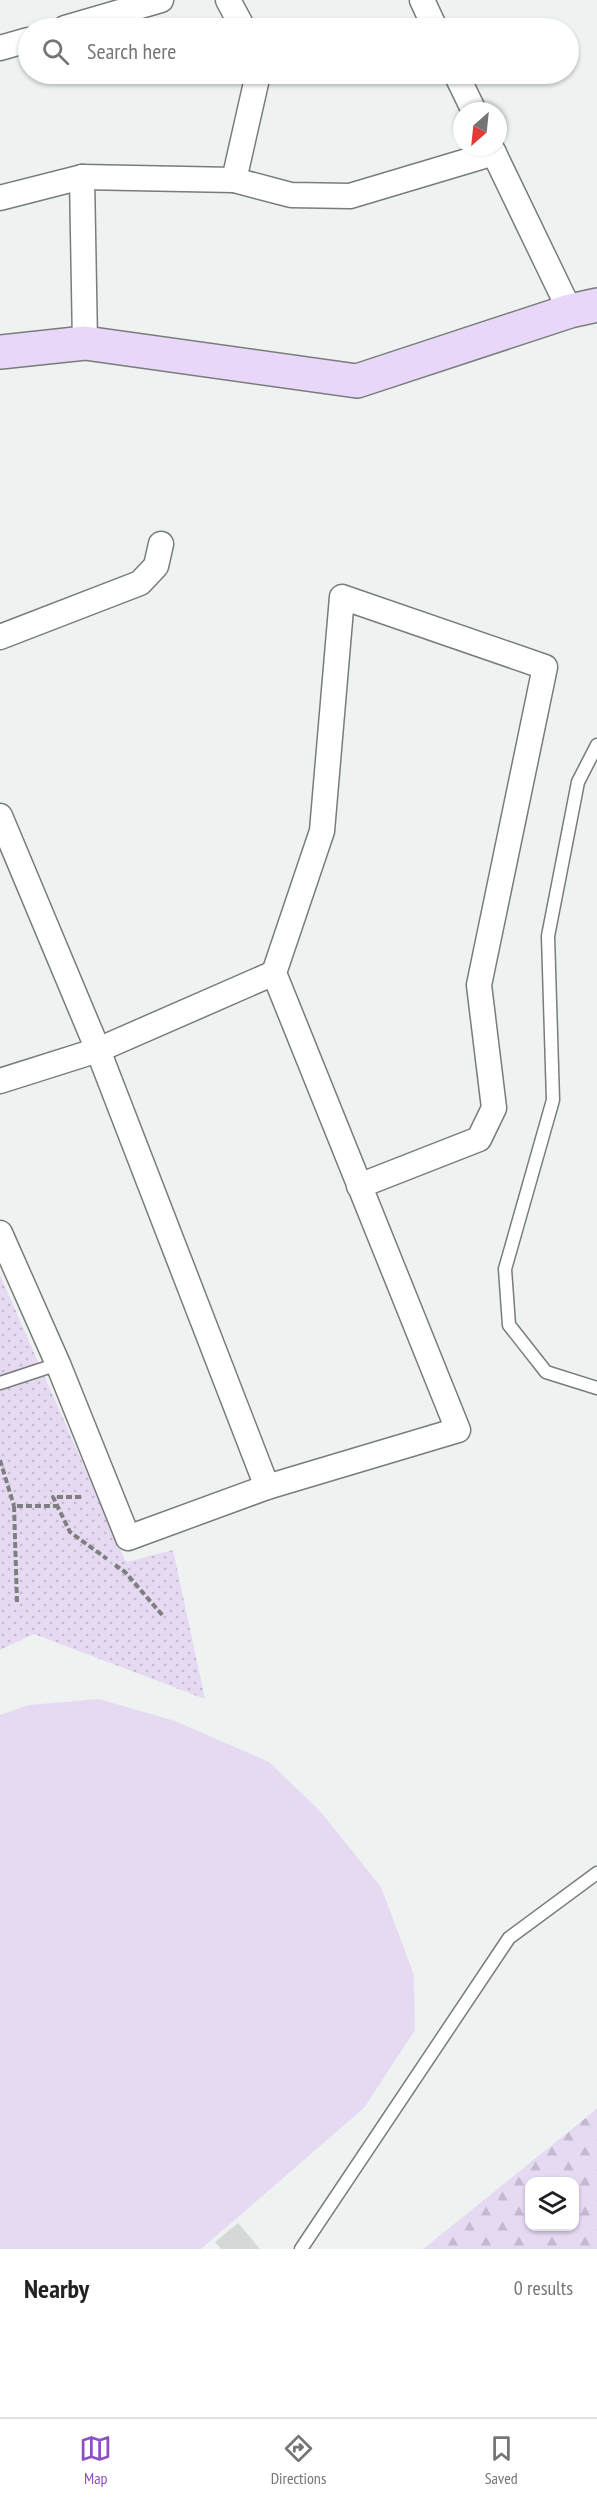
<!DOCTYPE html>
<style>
:root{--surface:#fff;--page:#f2f2f2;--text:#202124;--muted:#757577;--line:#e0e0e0;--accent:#8f4fc4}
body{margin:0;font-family:"PT Sans Narrow",sans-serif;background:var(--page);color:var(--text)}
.controls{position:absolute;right:18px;bottom:18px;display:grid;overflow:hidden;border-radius:12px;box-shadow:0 2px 4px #0004}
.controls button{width:54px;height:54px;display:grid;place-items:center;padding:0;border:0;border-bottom:2px solid var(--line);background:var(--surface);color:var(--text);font:30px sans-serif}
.compass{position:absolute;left:453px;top:102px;width:54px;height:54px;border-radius:50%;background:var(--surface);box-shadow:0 2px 4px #0004;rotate:207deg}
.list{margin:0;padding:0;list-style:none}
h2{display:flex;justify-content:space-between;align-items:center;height:78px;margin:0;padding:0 24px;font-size:26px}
h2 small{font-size:20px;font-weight:400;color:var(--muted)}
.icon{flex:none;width:33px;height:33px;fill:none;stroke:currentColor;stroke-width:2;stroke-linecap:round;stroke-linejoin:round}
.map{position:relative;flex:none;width:597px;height:2249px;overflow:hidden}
.search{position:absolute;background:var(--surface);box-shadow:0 2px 4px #0004;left:18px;right:18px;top:18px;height:66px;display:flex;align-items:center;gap:15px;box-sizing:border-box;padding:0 21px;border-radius:33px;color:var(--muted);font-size:22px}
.sheet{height:168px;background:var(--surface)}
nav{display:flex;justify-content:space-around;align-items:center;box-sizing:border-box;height:84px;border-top:2px solid var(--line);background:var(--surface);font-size:16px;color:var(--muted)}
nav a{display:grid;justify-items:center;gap:3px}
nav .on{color:var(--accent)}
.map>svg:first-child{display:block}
</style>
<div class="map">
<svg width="597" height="2249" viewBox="0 0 597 2249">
<defs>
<pattern id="green-dots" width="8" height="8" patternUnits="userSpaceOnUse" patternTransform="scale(1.5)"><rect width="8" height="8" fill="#e6daf3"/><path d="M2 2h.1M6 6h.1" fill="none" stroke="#c4bacf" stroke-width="1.8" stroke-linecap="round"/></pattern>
<pattern id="forest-firs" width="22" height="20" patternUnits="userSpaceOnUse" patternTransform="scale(1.5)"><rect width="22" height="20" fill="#e6daf3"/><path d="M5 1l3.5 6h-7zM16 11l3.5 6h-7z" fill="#c4bacf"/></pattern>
</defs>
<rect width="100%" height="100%" fill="#eef3f1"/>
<polygon fill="url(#green-dots)" points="0,1275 126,1562 173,1550 205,1699 34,1634 0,1650"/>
<path fill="url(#forest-firs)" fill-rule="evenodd" d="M 597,2108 L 597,2249 L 423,2249 L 593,2112 ZM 530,2182 L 574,2182 L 574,2226 L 530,2226 Z"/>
<polygon fill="#e6daf3" points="99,1699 175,1721 269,1762 320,1811 381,1887 414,1975 415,2030 364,2108 201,2249 0,2249 0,1715 29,1705"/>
<polygon fill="#d4d9d7" points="238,2223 260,2249 221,2249 215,2242"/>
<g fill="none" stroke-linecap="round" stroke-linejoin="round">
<g stroke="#787c7b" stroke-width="15">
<g id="lane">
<polyline points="597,745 578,782 548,936 553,1100 505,1269 509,1325 546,1372 597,1388"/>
<polyline points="0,1383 58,1364"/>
<polyline points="301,2249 509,1938 597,1873"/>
</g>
</g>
<g stroke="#787c7b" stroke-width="27">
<g id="street">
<polyline points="228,0 243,28"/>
<polyline points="422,0 435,28"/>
<polyline points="65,28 161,0"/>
<polyline points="0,48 28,40"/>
<polyline points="258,74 234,180 291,195 350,196 494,153"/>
<polyline points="456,74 474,111"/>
<polyline points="491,147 570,311"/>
<polyline points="82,177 85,343"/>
<polyline points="0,198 82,177 234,180"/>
<polyline points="0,637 140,583 156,566 161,544"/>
<polyline points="0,816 98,1050 267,1487"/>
<polyline points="0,1081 98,1050 274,973"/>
<polyline points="0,1233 58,1364 128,1538 267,1487 458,1430 274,973 322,831 342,597 545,667 479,985 494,1108 479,1139 359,1186"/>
</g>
</g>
<g stroke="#787c7b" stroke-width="36">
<polyline id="secondary" points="0,352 85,343 357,381 570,311 597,305"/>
</g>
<g stroke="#7d807f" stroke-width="4" stroke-dasharray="6 3" stroke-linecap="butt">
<polyline points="0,1460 14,1506"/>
<polyline points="81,1497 53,1497 70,1532 107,1559"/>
<polyline points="115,1565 125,1572 164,1617"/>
<polyline points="17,1602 14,1506 57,1506"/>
</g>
<use href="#lane" stroke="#fff" stroke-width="12"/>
<use href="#street" stroke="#fff" stroke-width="24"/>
<use href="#secondary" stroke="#e9d7f9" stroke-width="33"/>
</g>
</svg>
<div class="controls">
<button><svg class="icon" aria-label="layers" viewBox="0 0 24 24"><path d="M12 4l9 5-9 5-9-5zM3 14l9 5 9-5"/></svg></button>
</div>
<svg class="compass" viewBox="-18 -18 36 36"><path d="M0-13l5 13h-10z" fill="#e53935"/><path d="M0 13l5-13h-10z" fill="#757577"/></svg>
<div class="search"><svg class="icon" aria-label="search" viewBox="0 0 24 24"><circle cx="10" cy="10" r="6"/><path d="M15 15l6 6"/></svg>Search here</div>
</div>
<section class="sheet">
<h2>Nearby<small>0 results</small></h2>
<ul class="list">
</ul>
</section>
<nav>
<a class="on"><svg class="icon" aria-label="map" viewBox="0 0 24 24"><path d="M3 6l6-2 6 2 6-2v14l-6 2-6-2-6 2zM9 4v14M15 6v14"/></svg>Map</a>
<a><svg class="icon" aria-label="directions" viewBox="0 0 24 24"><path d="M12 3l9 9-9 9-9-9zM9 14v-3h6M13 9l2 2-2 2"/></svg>Directions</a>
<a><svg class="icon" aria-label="saved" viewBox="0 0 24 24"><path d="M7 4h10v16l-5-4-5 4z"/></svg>Saved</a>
</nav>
